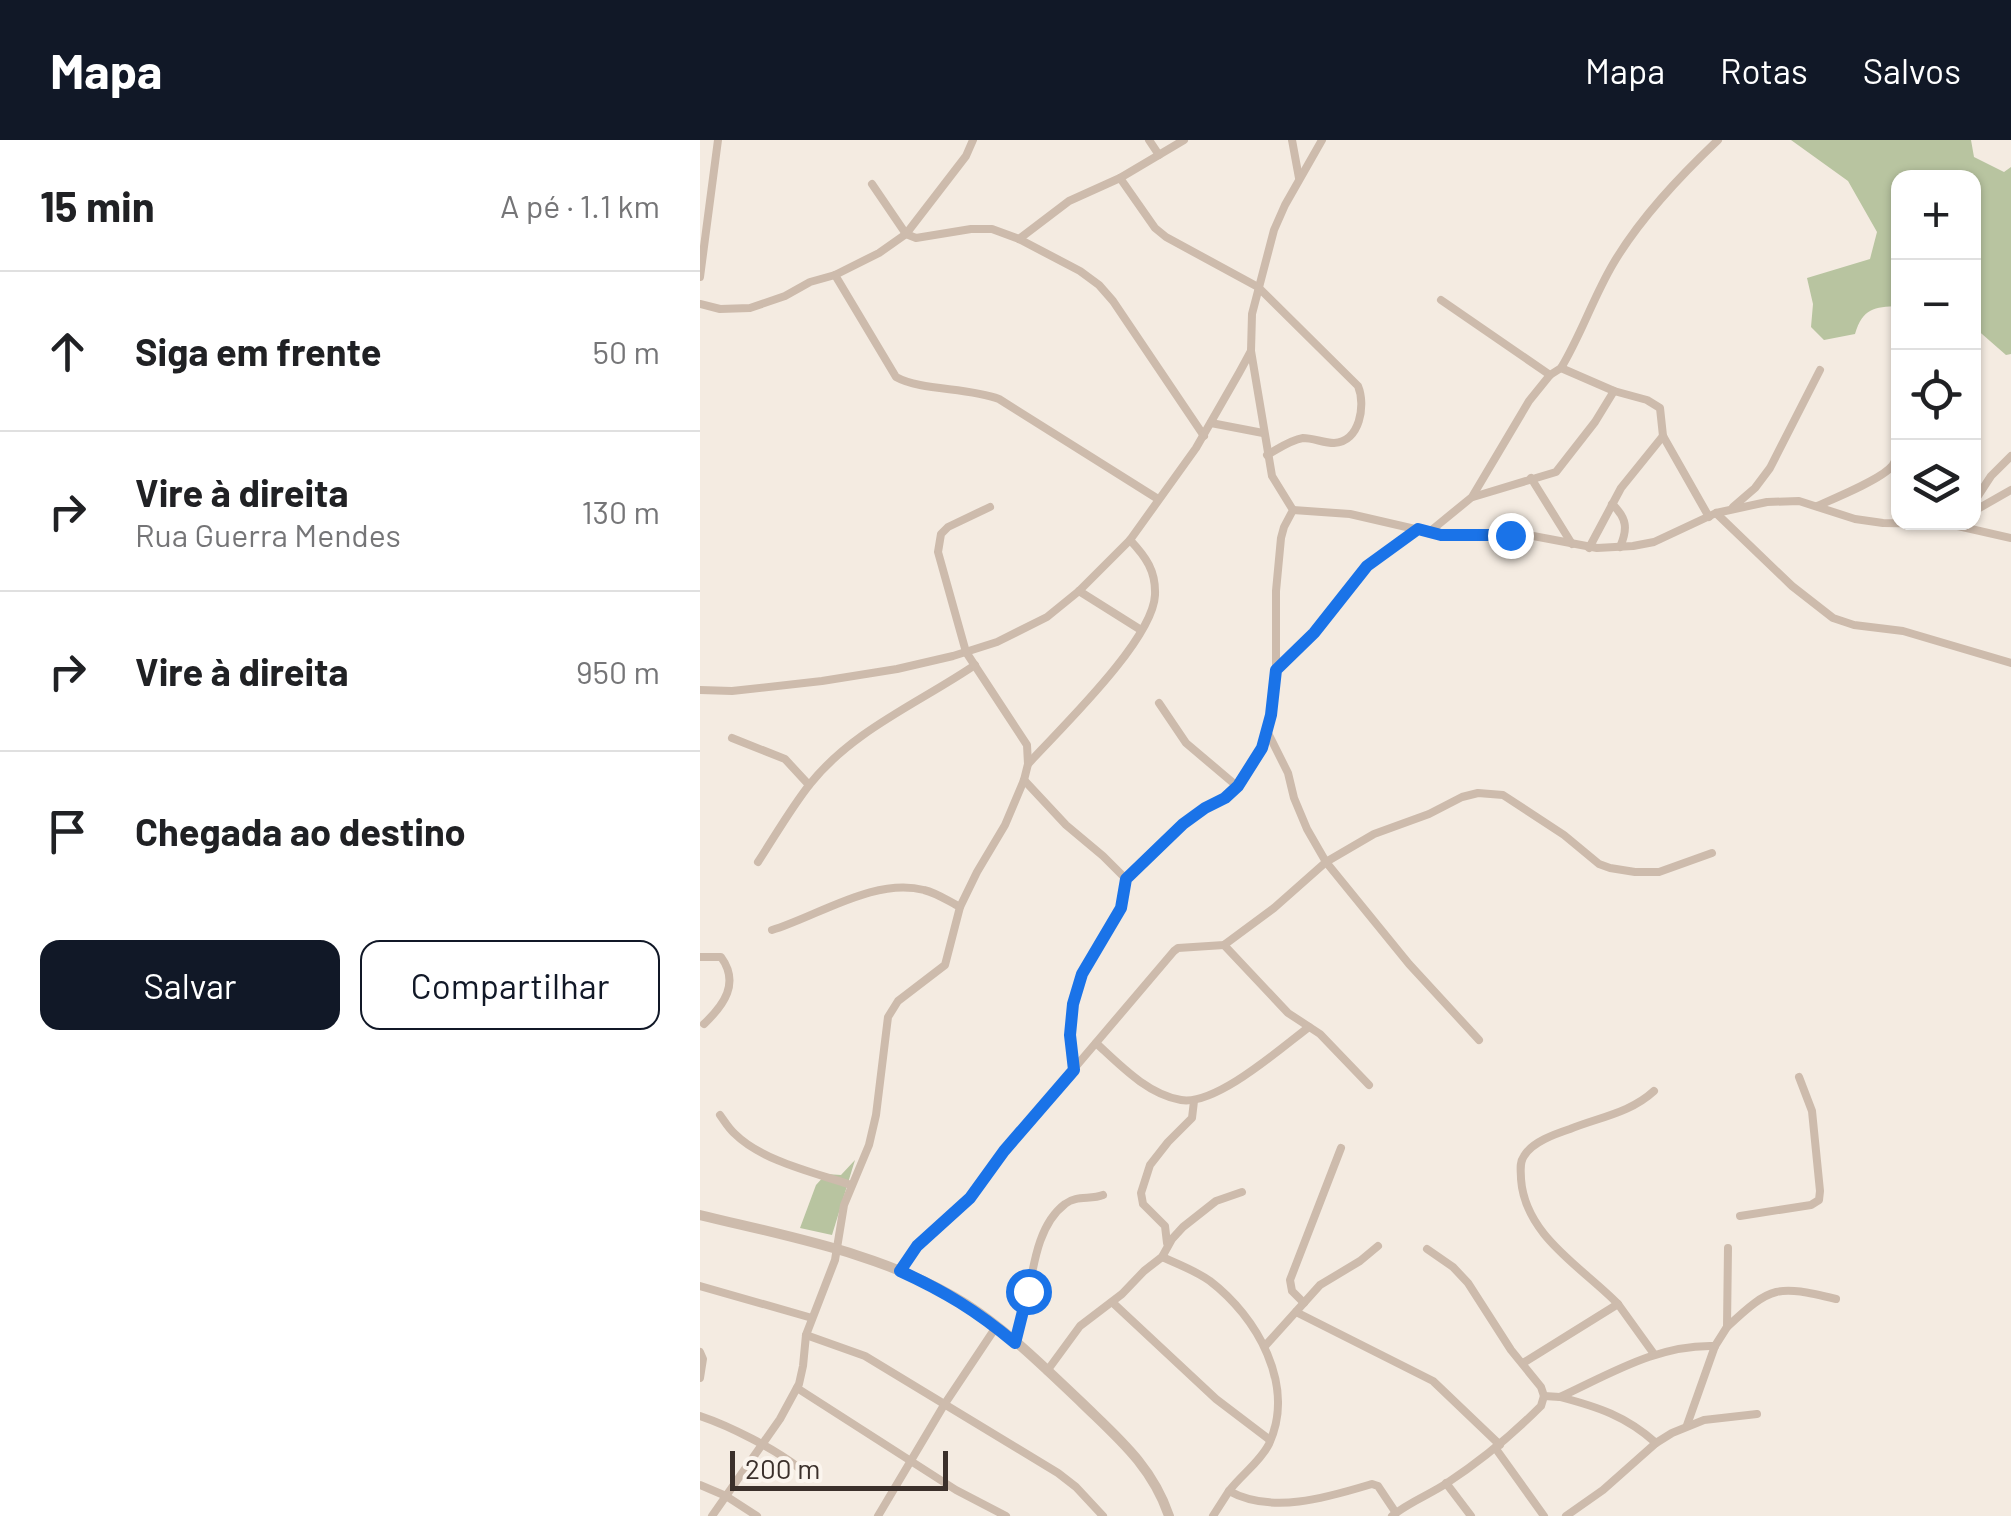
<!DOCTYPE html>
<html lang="pt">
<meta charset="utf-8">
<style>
:root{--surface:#fff;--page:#f2f2f2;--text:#202124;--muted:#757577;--line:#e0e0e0;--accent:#111827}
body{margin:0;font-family:Barlow,sans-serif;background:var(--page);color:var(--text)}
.controls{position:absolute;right:30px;top:30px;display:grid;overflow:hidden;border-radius:20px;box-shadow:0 2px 8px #0004}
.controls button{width:90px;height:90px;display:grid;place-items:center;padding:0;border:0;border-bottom:2px solid var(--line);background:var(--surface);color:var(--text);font:50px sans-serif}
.scale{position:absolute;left:30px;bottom:25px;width:218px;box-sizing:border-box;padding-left:10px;border:5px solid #3b302b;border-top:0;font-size:28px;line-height:35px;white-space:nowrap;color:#3b302b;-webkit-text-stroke:8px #fbf5ee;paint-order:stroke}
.stop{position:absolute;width:30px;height:30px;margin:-22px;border:8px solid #1a73e8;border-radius:50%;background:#fff}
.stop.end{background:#1a73e8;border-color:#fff;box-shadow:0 2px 10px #0008}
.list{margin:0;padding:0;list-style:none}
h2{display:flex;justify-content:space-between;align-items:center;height:130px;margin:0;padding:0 40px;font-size:42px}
h2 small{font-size:32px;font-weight:400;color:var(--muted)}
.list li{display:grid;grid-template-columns:65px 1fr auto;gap:30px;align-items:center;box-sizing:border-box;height:160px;padding:0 40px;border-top:2px solid var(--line)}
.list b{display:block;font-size:38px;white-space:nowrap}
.list p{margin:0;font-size:32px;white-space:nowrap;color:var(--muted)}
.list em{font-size:32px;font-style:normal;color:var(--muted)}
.actions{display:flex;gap:20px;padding:30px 40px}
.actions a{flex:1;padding:22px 0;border:2px solid var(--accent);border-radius:20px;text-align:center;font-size:35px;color:var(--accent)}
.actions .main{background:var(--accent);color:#fff}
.icon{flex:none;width:55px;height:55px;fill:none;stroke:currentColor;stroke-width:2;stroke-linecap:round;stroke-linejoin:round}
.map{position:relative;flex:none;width:1311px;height:1376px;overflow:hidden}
header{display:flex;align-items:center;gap:60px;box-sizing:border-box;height:140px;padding:0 50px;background:var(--accent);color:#fff}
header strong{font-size:48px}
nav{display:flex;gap:55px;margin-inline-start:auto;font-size:35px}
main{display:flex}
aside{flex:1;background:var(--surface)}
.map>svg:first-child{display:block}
</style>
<header>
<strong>Mapa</strong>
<nav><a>Mapa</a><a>Rotas</a><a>Salvos</a></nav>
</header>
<main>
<aside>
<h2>15 min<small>A pé · 1.1 km</small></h2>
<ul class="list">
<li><svg class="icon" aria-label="ahead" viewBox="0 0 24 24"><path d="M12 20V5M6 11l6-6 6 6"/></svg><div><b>Siga em frente</b></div><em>50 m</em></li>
<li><svg class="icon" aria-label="right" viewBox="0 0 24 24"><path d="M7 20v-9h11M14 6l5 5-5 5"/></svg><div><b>Vire à direita</b><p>Rua Guerra Mendes</p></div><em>130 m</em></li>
<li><svg class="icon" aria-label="right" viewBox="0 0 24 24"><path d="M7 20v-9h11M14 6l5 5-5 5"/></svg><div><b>Vire à direita</b></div><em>950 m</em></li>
<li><svg class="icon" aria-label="arrive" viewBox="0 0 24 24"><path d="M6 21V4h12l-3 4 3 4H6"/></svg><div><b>Chegada ao destino</b></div></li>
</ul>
<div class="actions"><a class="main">Salvar</a><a>Compartilhar</a></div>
</aside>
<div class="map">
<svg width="1311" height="1376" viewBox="0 0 1311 1376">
<rect width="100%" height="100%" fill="#f4ebe1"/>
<g fill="#b8c4a0">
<path d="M 1091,0 L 1271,0 L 1274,17 L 1304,32 L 1311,27 L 1311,214 L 1306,215 L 1274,187 L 1274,38 L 1198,38 L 1198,166 C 1174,167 1163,168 1155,194 L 1124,200 L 1111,187 L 1113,164 L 1107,138 L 1170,119 L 1177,92 L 1148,41 Z"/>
<polygon points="155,1020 132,1095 100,1088 116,1045 126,1034 141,1035"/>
</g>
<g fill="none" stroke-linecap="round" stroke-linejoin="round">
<g stroke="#cdbbac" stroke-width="8">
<polyline points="449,0 459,15"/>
<polyline points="592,0 599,38"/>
<path d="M 420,38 L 455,88 L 466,97 L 558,147 L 658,246 C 666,265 660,302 634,303 C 624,303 613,298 603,298 C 590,300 578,309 567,315"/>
<polyline points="172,44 206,94 216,98 271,89 292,89 319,99 380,131 399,145 413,161 504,296"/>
<polyline points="319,99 369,61 420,38 484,0"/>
<path d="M 135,135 L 196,237 C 221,251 268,247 299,259 L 458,359"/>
<polyline points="0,137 18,0"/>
<polyline points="741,160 850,235"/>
<polyline points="0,164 20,169 50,168 85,156 110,142 135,135 179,113 206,94 266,16 273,0"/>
<polyline points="861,228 914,251 947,260 960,268 963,296 1009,377"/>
<polyline points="1274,238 1276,235"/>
<polyline points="511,283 563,293"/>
<polyline points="831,338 872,404"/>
<polyline points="773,357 856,332 895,282 914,251"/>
<polyline points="1274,362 1291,336 1311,316"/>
<path d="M 912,364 C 927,378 928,389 920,407"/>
<path d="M 1117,366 C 1133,359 1182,339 1192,326 C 1195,323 1197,315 1198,311"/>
<polyline points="1033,367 1055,348 1070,328 1120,230"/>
<polyline points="593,370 650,374 741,395 828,395 897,408 933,406 954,402 1016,373 1030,370 1067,362 1099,361 1155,379 1183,383 1249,384 1311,398"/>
<polyline points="1274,371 1311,350"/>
<polyline points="1016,373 1092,446 1133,478 1154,485 1203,491 1311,523"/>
<path d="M 728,393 L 772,357 L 829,261 L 850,235 L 861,228 C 881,195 893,158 913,124 C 940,78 979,37 1018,0"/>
<polyline points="889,408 921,348 963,296"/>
<polyline points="379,451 441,490"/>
<polyline points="576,530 614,493 667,426 718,389"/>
<polyline points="0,550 32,551 122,541 197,529 253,516 297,502 347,477 379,451 430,400 496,308 539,233 551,211 552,174 574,90 585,65 622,0"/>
<polyline points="459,563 486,603 538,647"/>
<polyline points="567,591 588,633 594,658 607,689 626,722 709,824 779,900"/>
<polyline points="32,598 85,619 109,645"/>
<path d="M 329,623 C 361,588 453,500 455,455 C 456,431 446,417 430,400"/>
<polyline points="324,640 366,685 403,716 426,739"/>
<path d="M 58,722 C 75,696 91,668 110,644 C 153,590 219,563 275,525"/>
<path d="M 72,790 C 118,776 175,737 224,750 C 237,753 248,761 260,767"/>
<polyline points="524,805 588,873 620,894 669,945"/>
<path d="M 0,817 L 21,817 C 40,843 24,865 4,884"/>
<path d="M 396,903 C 420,925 447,954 481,960 C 516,966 581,908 609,887"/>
<polyline points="374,930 370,895 373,863 382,834 421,768 426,739 483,684 532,652 562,608 571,575 576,530 576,451 581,398 584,387 593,370 572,336 551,211"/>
<path d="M 20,975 C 25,982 29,989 35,994 C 62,1021 116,1033 151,1045"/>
<polyline points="1040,1076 1111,1065 1119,1060 1120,1051 1112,971 1099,937"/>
<polyline points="467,1103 465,1086 443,1064 441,1053 450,1025 468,1002 492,978 494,961"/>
<polyline points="727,1109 753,1127 768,1143 811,1210 841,1247 844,1256"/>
<path d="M 462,1117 C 478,1124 496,1131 510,1141 C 557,1177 596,1245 569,1304 C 560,1322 541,1335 529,1351"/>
<polyline points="199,1131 217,1106 269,1059 304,1011 474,811 478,808 524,805 574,768 626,722 674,694 729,674 762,657 778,653 803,655 864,695 899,724 910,728 935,732 959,732 1012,713"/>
<polyline points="0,1146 112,1178"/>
<polyline points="412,1162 516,1259 570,1300"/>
<polyline points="604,1163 592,1151 590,1140 641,1008"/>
<path d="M 918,1164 C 882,1127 825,1096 821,1039 C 821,1031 819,1023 824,1016 C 832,1002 855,994 870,989 C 900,977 930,973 954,951"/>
<polyline points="596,1172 733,1241 800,1305"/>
<path d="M 1027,1187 C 1072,1145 1077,1145 1136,1159"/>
<polyline points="106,1195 165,1216 358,1333 376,1347 403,1376"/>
<path d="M 315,1203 C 318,1190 323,1178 326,1165 C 333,1132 336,1086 365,1064 C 376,1055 391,1060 403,1055"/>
<polyline points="565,1206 620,1145 660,1121 678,1106"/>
<polyline points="0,1212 3,1219 0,1238"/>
<polyline points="823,1223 918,1164 954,1214"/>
<polyline points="347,1231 380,1186 422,1154 444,1131 462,1117 472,1099 483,1087 516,1061 542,1052"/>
<polyline points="97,1248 256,1350 306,1376"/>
<path d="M 860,1257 C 898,1267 926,1276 956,1303"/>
<path d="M 0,1276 C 30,1286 75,1309 99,1328"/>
<polyline points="987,1285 1015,1206 1027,1187 1028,1108"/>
<polyline points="796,1309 844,1376"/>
<polyline points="746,1343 771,1376"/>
<polyline points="0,1345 26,1356 57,1376"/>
<polyline points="12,1376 80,1279 99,1244 103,1226 106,1195 135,1120 144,1065 169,1005 176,975 188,877 198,861 245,825 260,767 277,732 305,685 324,640 328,624 327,605 266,512 238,412 241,394 248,387 290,367"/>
<polyline points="178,1376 244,1265 296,1187"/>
<path d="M 513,1376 L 529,1351 C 572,1375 629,1357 672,1344 L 678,1346 L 696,1373"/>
<path d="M 692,1376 C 709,1362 729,1355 747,1343 C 782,1320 812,1295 841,1266 L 844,1256 L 860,1257 C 910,1234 958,1204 1015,1206"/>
<polyline points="866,1376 903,1350 956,1303 972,1293 1004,1280 1057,1274"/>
</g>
<path stroke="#cdbbac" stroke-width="10" d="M 0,1075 C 90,1097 186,1114 266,1164 C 308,1191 346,1229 382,1263 C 418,1298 452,1326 469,1376"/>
</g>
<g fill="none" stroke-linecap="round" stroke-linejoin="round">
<path stroke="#1a73e8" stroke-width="12" d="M 328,1151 L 315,1203 C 277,1171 244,1151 200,1131 L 217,1106 L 270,1058 L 304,1011 L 374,930 L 370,895 L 373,864 L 382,834 L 421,768 L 426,739 L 483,684 L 505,668 L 525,658 L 538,646 L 562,608 L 571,575 L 576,530 L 614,493 L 667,426 L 718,389 L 741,395 L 810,395"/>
</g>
</svg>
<div class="controls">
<button>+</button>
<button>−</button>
<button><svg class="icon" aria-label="locate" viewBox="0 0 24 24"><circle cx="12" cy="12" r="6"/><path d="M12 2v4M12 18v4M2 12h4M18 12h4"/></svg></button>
<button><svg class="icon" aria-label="layers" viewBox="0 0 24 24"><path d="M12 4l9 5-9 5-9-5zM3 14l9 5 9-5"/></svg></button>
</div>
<div class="scale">200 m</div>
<div class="stop" style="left:328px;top:1151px"></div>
<div class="stop end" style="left:810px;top:395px"></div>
</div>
</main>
